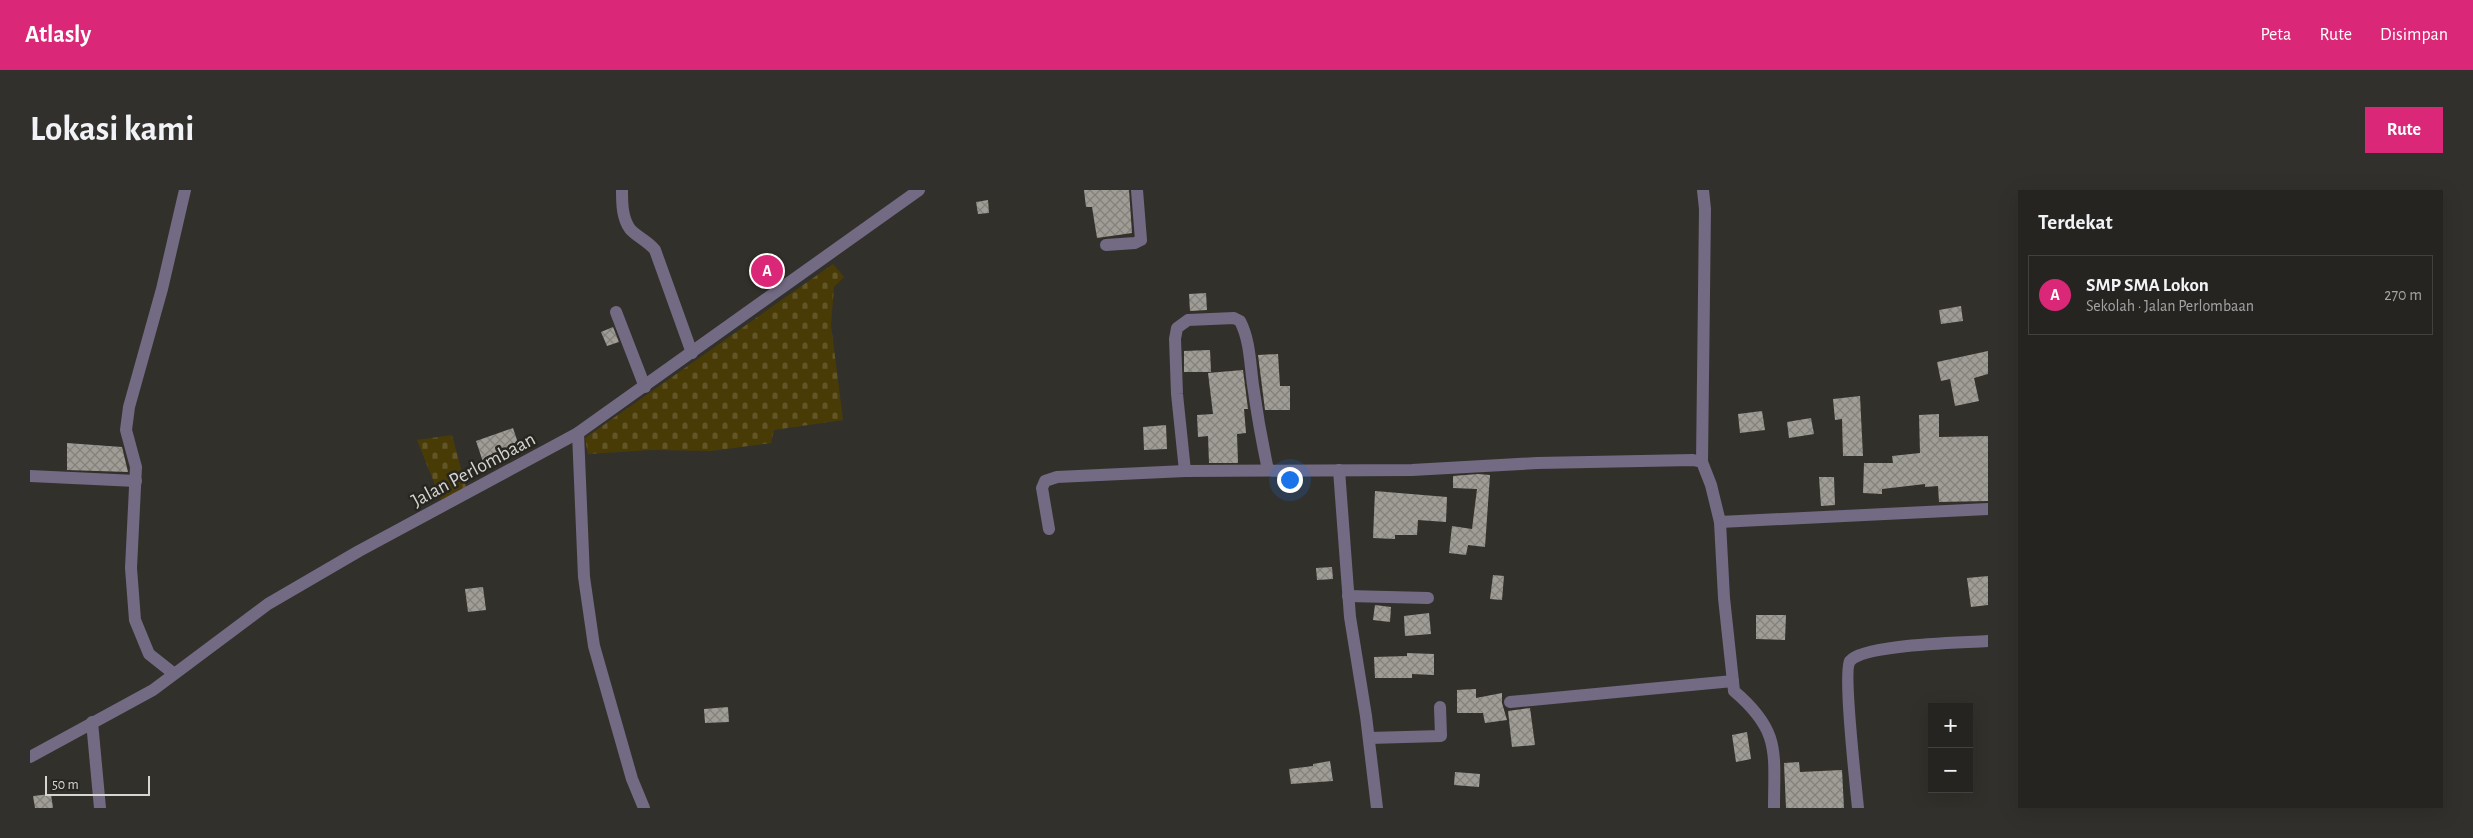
<!DOCTYPE html>
<html lang="id">
<meta charset="utf-8">
<style>
:root{--surface:#262420;--page:#32302d;--text:#f1f3f6;--muted:#a4a4a5;--line:#42413e;--accent:#db2777}
body{margin:0;font-family:"Alegreya Sans",sans-serif;background:var(--page);color:var(--text)}
.controls{position:absolute;right:15px;bottom:15px;display:grid;overflow:hidden;border-radius:0px;box-shadow:0 5px 20px #0002}
.controls button{width:45px;height:45px;display:grid;place-items:center;padding:0;border:0;border-bottom:1px solid var(--line);background:var(--surface);color:var(--text);font:25px sans-serif}
.scale{position:absolute;left:15px;bottom:12px;width:105px;box-sizing:border-box;padding-left:5px;border:2px solid #d6d5d1;border-top:0;font-size:14px;line-height:18px;white-space:nowrap;color:#d6d5d1;-webkit-text-stroke:4px #282620;paint-order:stroke}
.you{position:absolute;left:1259px;top:289px;width:18px;height:18px;margin:-12px;border:4px solid #fff;border-radius:50%;background:#1a73e8;box-shadow:0 0 0 8px #1a73e833}
.badge{display:grid;place-items:center;width:32px;height:32px;border-radius:50%;background:var(--accent);color:#fff;font-size:16px;font-weight:700}
.pin{position:absolute;translate:-50% -50%;border:2px solid #fff;box-shadow:0 1px 5px #0006}
.list{margin:0;padding:0;list-style:none}
h2{display:flex;justify-content:space-between;align-items:center;height:65px;margin:0;padding:0 20px;font-size:21px}
h2 small{font-size:16px;font-weight:400;color:var(--muted)}
.list li{display:grid;grid-template-columns:32px 1fr auto;gap:15px;align-items:center;box-sizing:border-box;height:80px;margin:0 10px 10px;padding:0 10px;border:1px solid var(--line);border-radius:0px}
.list b{display:block;font-size:19px;white-space:nowrap}
.list p{margin:0;font-size:16px;white-space:nowrap;color:var(--muted)}
.list em{font-size:16px;font-style:normal;color:var(--muted)}
.map{position:relative;flex:none;width:1958px;height:618px;overflow:hidden;border-radius:0px}
header{display:flex;align-items:center;gap:30px;box-sizing:border-box;height:70px;padding:0 25px;background:var(--accent);color:#fff}
header strong{font-size:24px}
nav{display:flex;gap:28px;margin-inline-start:auto;font-size:18px}
.intro{display:flex;align-items:center;justify-content:space-between;box-sizing:border-box;height:120px;padding:0 30px}
h1{margin:0;font-size:35px}
.button{padding:12px 22px;border-radius:0px;background:var(--accent);color:#fff;font-size:18px;font-weight:700}
main{display:flex;gap:30px;padding:0 30px}
aside{flex:1;background:var(--surface);border-radius:0px;box-shadow:0 5px 20px #0002}
.map>svg:first-child{display:block}
</style>
<header>
<strong>Atlasly</strong>
<nav><a>Peta</a><a>Rute</a><a>Disimpan</a></nav>
</header>
<div class="intro"><h1>Lokasi kami</h1><a class="button">Rute</a></div>
<main>
<div class="map">
<svg width="1958" height="618" viewBox="0 0 1958 618">
<defs>
<pattern id="cemetery-stones" width="16" height="16" patternUnits="userSpaceOnUse" patternTransform="scale(1.25)"><rect width="16" height="16" fill="#493b05"/><path d="M2 7V4a2 2 0 0 1 4 0v3zM10 15v-3a2 2 0 0 1 4 0v3z" fill="#625628"/></pattern>
<pattern id="building-cross-hatch" width="8" height="8" patternUnits="userSpaceOnUse" patternTransform="scale(1.25)"><rect width="8" height="8" fill="#9f9d95"/><path d="M0 0l8 8M0 8l8-8" fill="none" stroke="#82817b"/></pattern>
</defs>
<rect width="100%" height="100%" fill="#32302a"/>
<g fill="url(#cemetery-stones)">
<polygon points="803,74 814,87 804,97 801,135 813,230 744,240 741,253 681,261 621,260 558,264 555,248"/>
<polygon points="422,245 436,297 411,310 387,250"/>
</g>
<g fill="url(#building-cross-hatch)">
<polygon points="1054,0 1099,0 1102,43 1067,48 1062,17 1056,17"/>
<polygon points="958,10 959,23 948,24 946,12"/>
<polygon points="1176,103 1177,120 1160,121 1159,104"/>
<polygon points="1931,116 1933,131 1911,134 1909,120"/>
<polygon points="583,137 589,152 577,156 571,142"/>
<polygon points="1180,160 1181,182 1154,182 1154,161"/>
<polygon points="1958,161 1958,184 1944,188 1949,211 1925,216 1920,189 1911,191 1907,172"/>
<polygon points="1248,164 1250,196 1260,196 1260,220 1235,220 1228,165"/>
<polygon points="1213,180 1218,219 1214,219 1216,243 1207,244 1208,273 1179,273 1178,246 1168,247 1167,225 1183,224 1178,183"/>
<polygon points="1830,206 1833,266 1813,266 1812,229 1805,230 1803,209"/>
<polygon points="1732,221 1735,240 1710,243 1708,224"/>
<polygon points="1909,224 1909,247 1958,246 1958,311 1909,312 1908,296 1895,297 1895,294 1852,299 1852,304 1833,303 1834,273 1863,273 1862,266 1890,263 1889,225"/>
<polygon points="1781,228 1784,244 1759,248 1757,232"/>
<polygon points="1136,235 1137,259 1114,260 1113,237"/>
<polygon points="483,238 491,262 454,275 446,251"/>
<polygon points="37,253 92,257 98,282 37,280"/>
<polygon points="1448,284 1460,285 1455,357 1438,355 1436,365 1419,363 1422,336 1442,339 1447,299 1423,298 1423,286"/>
<polygon points="1789,287 1804,287 1805,315 1791,316"/>
<polygon points="1345,301 1417,307 1416,332 1388,330 1387,345 1365,345 1365,349 1343,348"/>
<polygon points="1302,377 1303,389 1287,390 1286,378"/>
<polygon points="1463,385 1474,386 1472,410 1460,409"/>
<polygon points="1958,386 1958,415 1941,417 1937,388"/>
<polygon points="453,397 456,420 438,422 435,399"/>
<polygon points="1345,415 1361,417 1360,432 1343,430"/>
<polygon points="1399,423 1401,444 1375,446 1374,426"/>
<polygon points="1726,425 1756,425 1755,450 1726,449"/>
<polygon points="1377,463 1404,464 1404,485 1382,484 1382,488 1345,488 1344,467 1377,466"/>
<polygon points="1446,499 1446,508 1472,503 1472,513 1477,530 1455,533 1453,523 1427,523 1427,500"/>
<polygon points="698,517 699,532 675,533 674,519"/>
<polygon points="1500,518 1505,555 1482,557 1478,521"/>
<polygon points="1717,542 1721,569 1706,572 1702,545"/>
<polygon points="1300,571 1303,591 1261,594 1259,579 1283,576 1283,574"/>
<polygon points="1769,572 1770,582 1812,580 1814,618 1756,618 1754,573"/>
<polygon points="1425,582 1450,584 1449,597 1424,595"/>
<polygon points="21,604 23,618 5,618 3,606"/>
</g>
<g fill="none" stroke-linecap="round" stroke-linejoin="round">
<g stroke="#736a84" stroke-width="12">
<path d="M 592,0 C 592,13 592,28 600,39 C 607,47 618,51 625,60 L 662,163"/>
<polyline points="1076,55 1105,53 1111,50 1107,0"/>
<polyline points="586,122 615,197"/>
<polyline points="548,243 554,387 564,456 602,589 614,618"/>
<polyline points="1672,272 1675,19 1673,0"/>
<path d="M 1238,280 C 1232,252 1227,224 1223,195 C 1220,174 1220,150 1210,131 L 1204,128 L 1158,130 L 1147,138 L 1145,149 L 1147,204 L 1155,281 L 1382,280 L 1507,273 L 1663,270 L 1672,272 L 1681,295 L 1690,332 L 1958,319"/>
<polyline points="1309,280 1320,427 1336,526 1347,618"/>
<polyline points="0,286 106,291"/>
<path d="M 1690,332 L 1694,408 L 1704,501 C 1751,541 1744,562 1744,618"/>
<polyline points="1019,339 1012,298 1015,291 1027,287 1155,281"/>
<polyline points="1318,406 1398,408"/>
<polyline points="143,483 119,464 105,430 101,378 106,277 96,240 99,217 132,99 155,0"/>
<polyline points="1480,512 1703,491"/>
<polyline points="62,532 70,618"/>
<polyline points="1339,548 1411,546 1410,517"/>
<polyline points="0,567 123,500 238,414 329,361 548,243 889,0"/>
<path d="M 1828,618 C 1826,598 1813,480 1820,471 C 1834,454 1933,453 1958,451"/>
</g>
</g>
<g text-anchor="middle" stroke-width="5" stroke-linejoin="round" paint-order="stroke">
<g font-size="20" fill="#d6d5d1" stroke="#282620">
<text transform="translate(443 279) rotate(-28)" y="7">Jalan Perlombaan</text>
</g>
</g>
</svg>
<div class="controls">
<button>+</button>
<button>−</button>
</div>
<div class="scale">50 m</div>
<div class="you"></div>
<div class="pin badge" style="left:737px;top:81px">A</div>
</div>
<aside>
<h2>Terdekat<small></small></h2>
<ul class="list">
<li><span class="badge">A</span><div><b>SMP SMA Lokon</b><p>Sekolah · Jalan Perlombaan</p></div><em>270 m</em></li>
</ul>
</aside>
</main>
